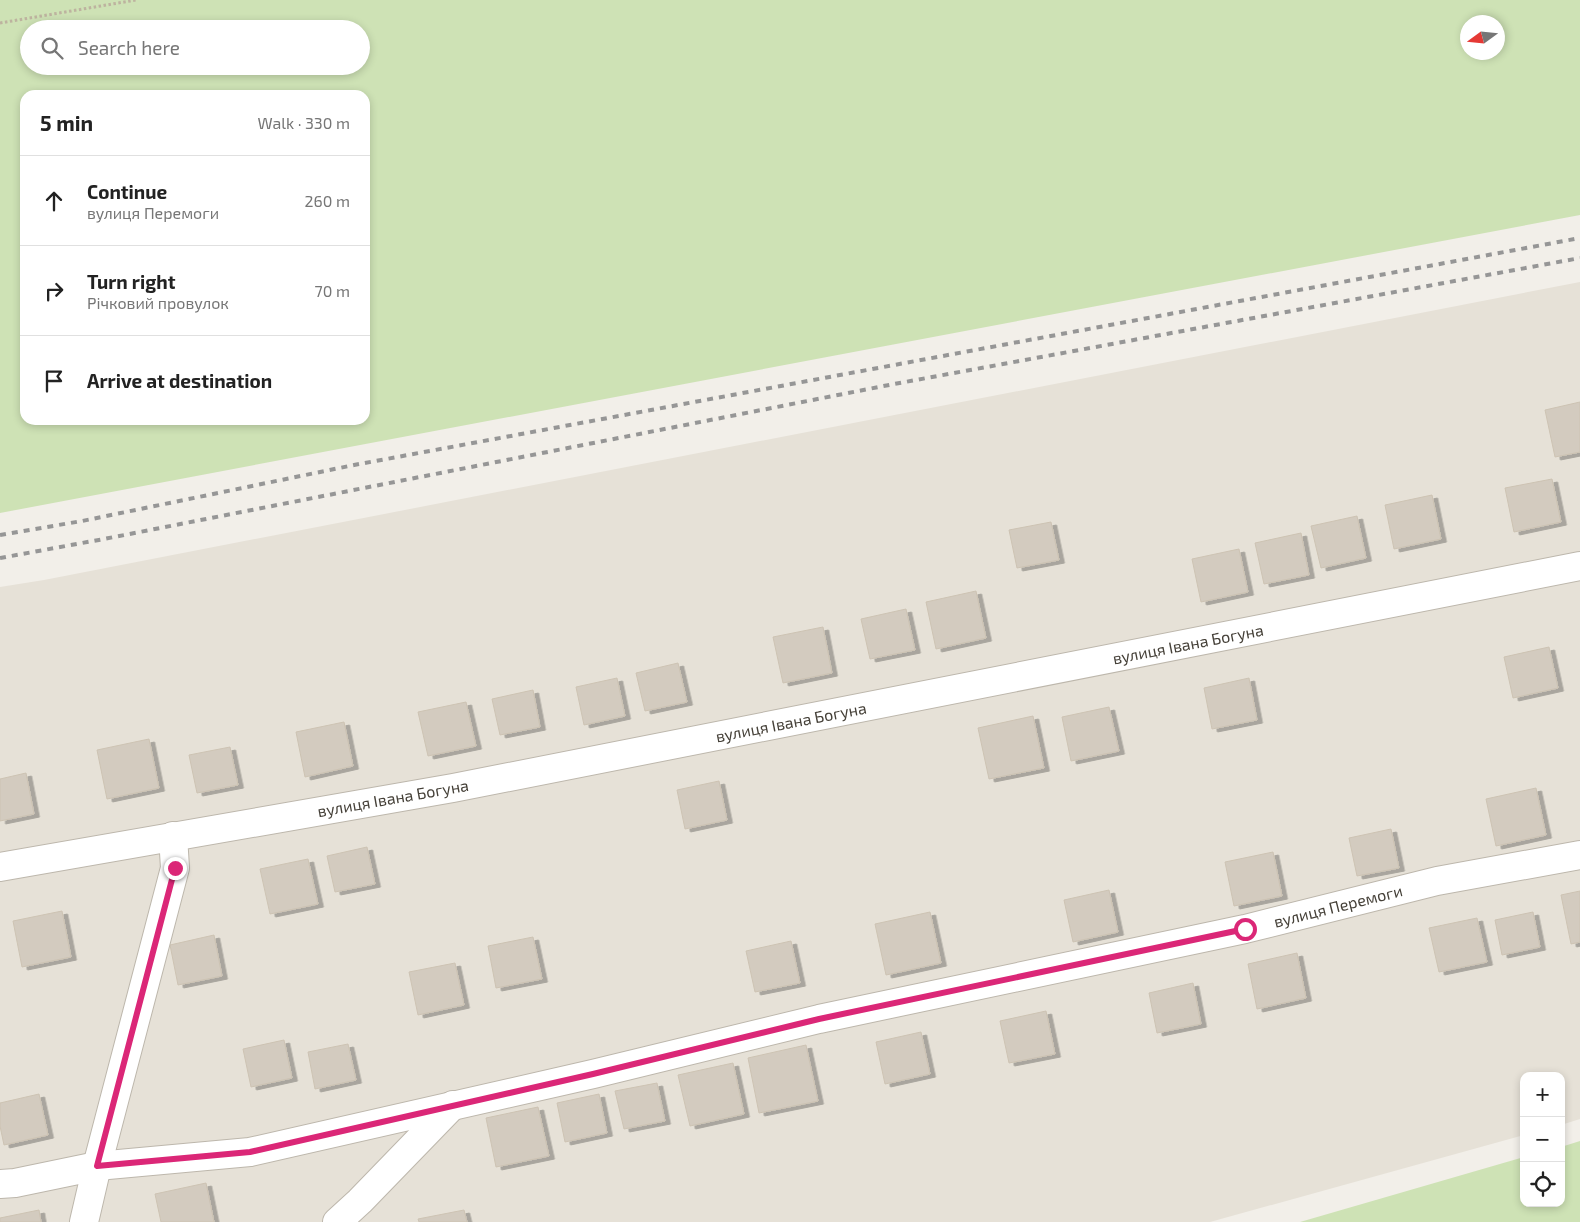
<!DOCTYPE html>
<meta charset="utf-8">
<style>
:root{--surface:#fff;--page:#f2f2f2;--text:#222;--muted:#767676;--line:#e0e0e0}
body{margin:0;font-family:"Exo 2",sans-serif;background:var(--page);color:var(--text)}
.controls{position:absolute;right:15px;bottom:15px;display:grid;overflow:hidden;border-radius:10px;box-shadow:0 2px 8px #0003}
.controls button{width:45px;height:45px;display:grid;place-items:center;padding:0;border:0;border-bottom:1px solid var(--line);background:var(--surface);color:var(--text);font:25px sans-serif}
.compass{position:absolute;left:1460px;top:15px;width:45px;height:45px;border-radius:50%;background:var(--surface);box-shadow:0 2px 8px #0003;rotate:255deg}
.stop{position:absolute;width:15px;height:15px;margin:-11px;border:4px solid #db2777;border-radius:50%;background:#fff}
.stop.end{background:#db2777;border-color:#fff;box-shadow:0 1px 5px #0008}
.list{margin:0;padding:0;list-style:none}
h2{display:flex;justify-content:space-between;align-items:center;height:65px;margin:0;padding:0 20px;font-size:21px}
h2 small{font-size:16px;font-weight:400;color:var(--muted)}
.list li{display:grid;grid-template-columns:32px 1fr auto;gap:15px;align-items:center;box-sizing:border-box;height:90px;padding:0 20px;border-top:1px solid var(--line)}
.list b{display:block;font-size:19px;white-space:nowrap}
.list p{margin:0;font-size:16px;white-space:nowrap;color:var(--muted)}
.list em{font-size:16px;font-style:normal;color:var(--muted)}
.icon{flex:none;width:28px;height:28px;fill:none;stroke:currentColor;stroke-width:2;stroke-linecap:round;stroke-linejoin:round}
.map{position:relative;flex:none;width:1580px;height:1222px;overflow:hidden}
.search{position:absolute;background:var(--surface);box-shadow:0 2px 8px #0003;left:20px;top:20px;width:350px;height:55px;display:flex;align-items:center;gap:12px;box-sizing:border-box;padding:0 18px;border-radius:28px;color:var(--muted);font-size:19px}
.panel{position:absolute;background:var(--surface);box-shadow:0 2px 8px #0003;left:20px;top:90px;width:350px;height:335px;border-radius:15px}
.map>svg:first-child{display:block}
</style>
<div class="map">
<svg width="1580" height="1222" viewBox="0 0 1580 1222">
<defs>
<filter id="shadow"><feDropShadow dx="5.5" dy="3" stdDeviation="0" flood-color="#0004"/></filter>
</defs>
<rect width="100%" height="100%" fill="#f2efe9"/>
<polygon fill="#e6e1d7" points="1580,282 1580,1119 1561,1125 1561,1076 1524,1076 1524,1135 1210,1222 0,1222 0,587 44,580"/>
<g fill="#cee2b5" fill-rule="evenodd">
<path d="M 0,0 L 1580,0 L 1580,215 L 0,513 ZM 1498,22 L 1498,52 L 1468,52 L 1468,22 ZM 29,29 L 361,29 L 361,66 L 29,66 ZM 25,95 L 365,95 L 365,420 L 25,420 Z"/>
<polygon points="1580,1141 1580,1222 1300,1222 1524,1157 1524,1203 1561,1203 1561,1147"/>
</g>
<g fill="#d3cbbf" stroke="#cdc3b3" filter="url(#shadow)">
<polygon points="1580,402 1580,452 1555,457 1545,410"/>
<polygon points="1552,479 1561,522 1514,532 1505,488"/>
<polygon points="1432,495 1441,539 1394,549 1385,505"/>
<polygon points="1357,516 1366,558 1321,568 1311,526"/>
<polygon points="1051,522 1059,560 1017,568 1009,530"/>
<polygon points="1301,533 1309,575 1264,584 1255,543"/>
<polygon points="1239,549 1248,592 1201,602 1192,559"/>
<polygon points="976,591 986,638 936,649 926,602"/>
<polygon points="906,609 915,650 870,659 861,619"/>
<polygon points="823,627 832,673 783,683 773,637"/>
<polygon points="1549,647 1558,688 1513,698 1504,657"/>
<polygon points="678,663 687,702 645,711 636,673"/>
<polygon points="617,678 625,716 584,725 576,687"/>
<polygon points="1249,678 1257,720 1212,729 1204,688"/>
<polygon points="533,690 540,727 500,735 492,699"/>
<polygon points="466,702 476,746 428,756 418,712"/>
<polygon points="1109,707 1119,751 1071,761 1062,717"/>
<polygon points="1033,716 1044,768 989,779 978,728"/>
<polygon points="344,722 353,766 305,777 296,732"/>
<polygon points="149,739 159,788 107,799 97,750"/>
<polygon points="230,747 238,785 197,793 189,755"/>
<polygon points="26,773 34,814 0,821 0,779"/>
<polygon points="719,781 727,820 685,829 677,790"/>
<polygon points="1536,788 1546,835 1496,846 1486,799"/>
<polygon points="1391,829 1399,868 1357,876 1349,838"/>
<polygon points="367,847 375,884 335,892 327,856"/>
<polygon points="1273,852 1282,896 1234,906 1225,862"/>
<polygon points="308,859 318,904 270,914 260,869"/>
<polygon points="1109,890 1118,932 1073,942 1064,900"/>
<polygon points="1580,891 1580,942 1571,944 1561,895"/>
<polygon points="62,911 71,957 22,967 13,921"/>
<polygon points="930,912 941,963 886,975 875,924"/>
<polygon points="1533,912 1540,947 1502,955 1495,920"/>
<polygon points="1477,918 1487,962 1439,972 1429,928"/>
<polygon points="214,935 222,976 178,985 170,945"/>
<polygon points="533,937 542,979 496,988 488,946"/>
<polygon points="791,941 800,983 755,992 746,951"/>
<polygon points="1297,953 1306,998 1257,1009 1248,964"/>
<polygon points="455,963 464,1005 418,1015 409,972"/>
<polygon points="1193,983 1201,1024 1157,1033 1149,993"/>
<polygon points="1046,1011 1055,1054 1009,1063 1000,1021"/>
<polygon points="921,1032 930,1074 885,1084 876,1042"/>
<polygon points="284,1040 292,1078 251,1087 243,1049"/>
<polygon points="348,1044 356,1080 315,1089 308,1052"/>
<polygon points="806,1045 818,1101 759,1113 748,1058"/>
<polygon points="733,1063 744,1114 690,1126 678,1075"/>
<polygon points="657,1083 665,1121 624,1129 615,1091"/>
<polygon points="39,1094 48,1135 4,1145 0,1126 0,1103"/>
<polygon points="599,1094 607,1133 565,1142 557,1103"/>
<polygon points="538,1107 549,1156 496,1167 486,1118"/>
<polygon points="206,1183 214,1222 161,1222 155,1194"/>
<polygon points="39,1210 41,1222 0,1222 0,1218"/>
<polygon points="464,1210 467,1222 419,1222 418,1219"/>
</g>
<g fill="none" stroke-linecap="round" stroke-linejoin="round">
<g stroke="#bdb7ac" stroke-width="30">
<g id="minor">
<polyline points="0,867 453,788 1580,566"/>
<polyline points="0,1184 15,1183 97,1166 250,1152 593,1074 819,1019 1245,929 1437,881 1580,855"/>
<polyline points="84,1222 97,1166 175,868 173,836"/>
<polyline points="337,1222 360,1201 453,1105"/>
</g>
</g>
<polyline stroke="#bdb39f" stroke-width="3" stroke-dasharray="2.5 2.5" stroke-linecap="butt" points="0,23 136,0"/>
<use href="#minor" stroke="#fff" stroke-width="28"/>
<g stroke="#969696" stroke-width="4" stroke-dasharray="6 6" stroke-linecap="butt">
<polyline points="0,535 82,521 354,465 1580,238"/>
<polyline points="0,558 104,539 894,384 1580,258"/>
</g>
</g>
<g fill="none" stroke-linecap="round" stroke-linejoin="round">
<polyline stroke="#db2777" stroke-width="6" points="175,868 97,1166 250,1152 593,1074 819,1019 1245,929"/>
</g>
<g text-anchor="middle" stroke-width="5" stroke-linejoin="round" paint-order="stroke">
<g font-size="16" fill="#454038" stroke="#fff">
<text transform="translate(1188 644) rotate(-11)" y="6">вулиця Івана Богуна</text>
<text transform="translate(791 722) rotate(-11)" y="6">вулиця Івана Богуна</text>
<text transform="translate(393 798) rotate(-10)" y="6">вулиця Івана Богуна</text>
<text transform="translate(1338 906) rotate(-14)" y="6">вулиця Перемоги</text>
</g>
</g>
</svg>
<div class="controls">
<button>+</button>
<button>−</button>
<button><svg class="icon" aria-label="locate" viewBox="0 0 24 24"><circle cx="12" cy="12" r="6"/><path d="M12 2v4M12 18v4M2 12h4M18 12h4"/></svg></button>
</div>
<svg class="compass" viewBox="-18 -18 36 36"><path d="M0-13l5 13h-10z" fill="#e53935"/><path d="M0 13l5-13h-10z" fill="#767676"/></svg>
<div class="stop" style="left:1245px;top:929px"></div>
<div class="stop end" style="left:175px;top:868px"></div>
<div class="search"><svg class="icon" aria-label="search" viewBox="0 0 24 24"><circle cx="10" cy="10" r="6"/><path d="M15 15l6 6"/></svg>Search here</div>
<section class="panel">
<h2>5 min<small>Walk · 330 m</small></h2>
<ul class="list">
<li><svg class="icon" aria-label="ahead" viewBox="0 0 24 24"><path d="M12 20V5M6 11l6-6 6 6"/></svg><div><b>Continue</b><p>вулиця Перемоги</p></div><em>260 m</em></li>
<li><svg class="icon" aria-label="right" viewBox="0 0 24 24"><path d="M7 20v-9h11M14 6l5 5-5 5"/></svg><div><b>Turn right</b><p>Річковий провулок</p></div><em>70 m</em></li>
<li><svg class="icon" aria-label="arrive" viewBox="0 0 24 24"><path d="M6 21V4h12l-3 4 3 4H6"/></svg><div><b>Arrive at destination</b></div></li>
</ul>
</section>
</div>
